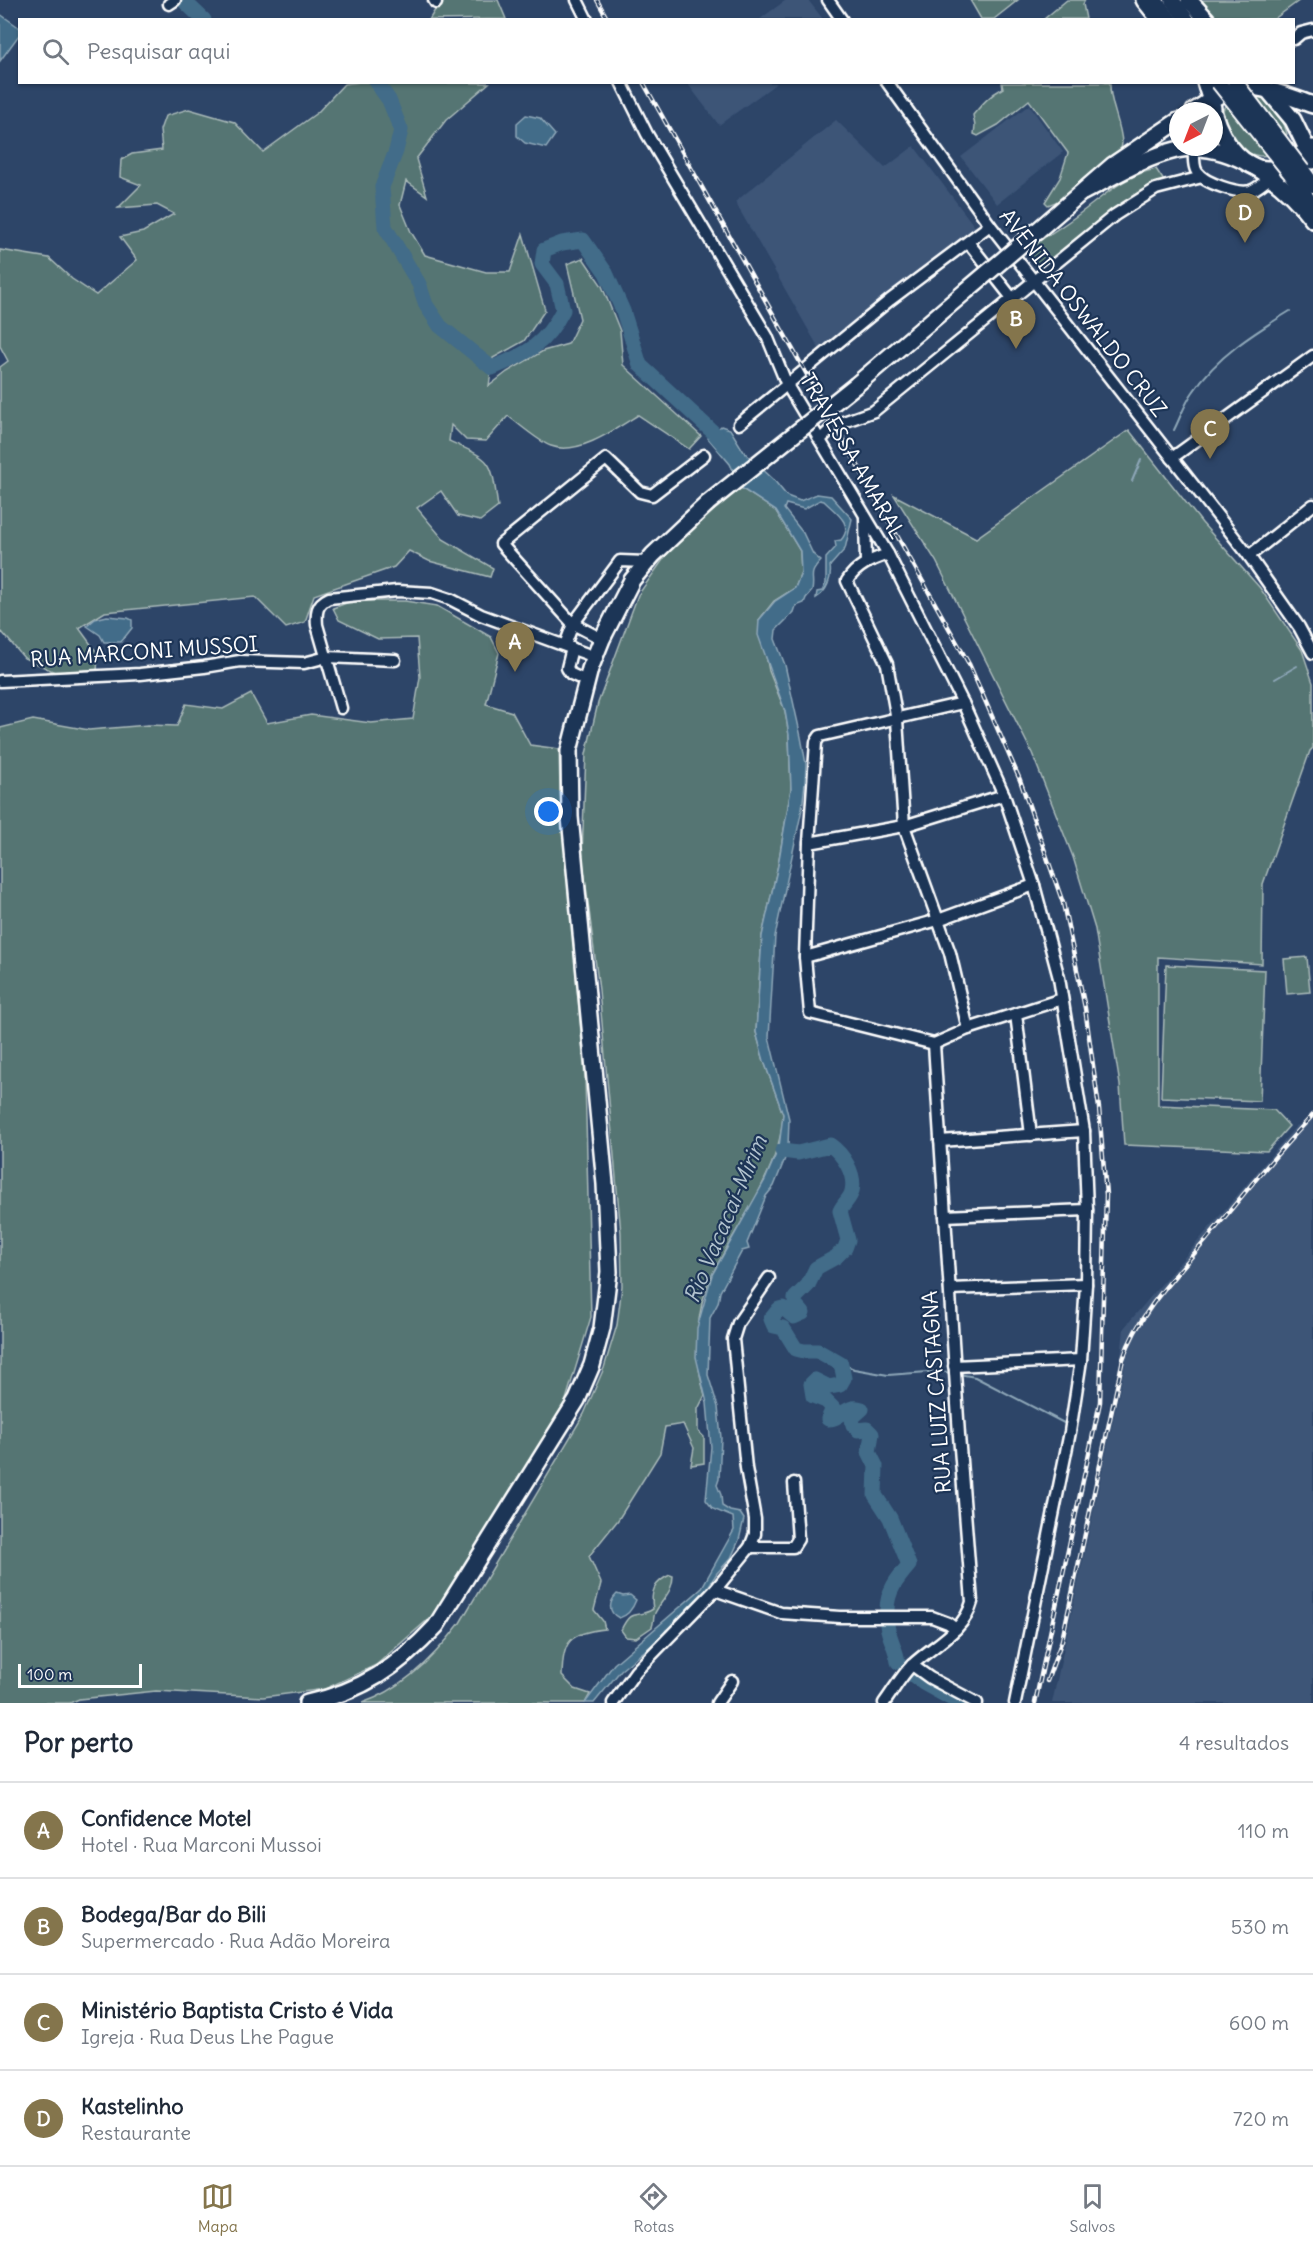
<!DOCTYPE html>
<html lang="pt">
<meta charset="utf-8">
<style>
:root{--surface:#fff;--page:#f2f2f3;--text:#1f2937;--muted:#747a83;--line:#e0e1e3;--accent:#84754c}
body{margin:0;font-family:Delius,sans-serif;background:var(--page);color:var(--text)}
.compass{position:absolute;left:1169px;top:102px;width:54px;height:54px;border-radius:50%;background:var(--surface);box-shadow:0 2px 4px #0004;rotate:222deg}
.scale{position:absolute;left:18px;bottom:15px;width:124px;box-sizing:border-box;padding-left:6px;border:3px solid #fff;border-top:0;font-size:16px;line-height:21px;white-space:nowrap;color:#fff;-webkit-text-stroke:4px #1d3557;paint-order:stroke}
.you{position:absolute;left:549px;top:812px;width:21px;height:21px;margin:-15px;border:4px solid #fff;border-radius:50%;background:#1a73e8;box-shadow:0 0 0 9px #1a73e833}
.badge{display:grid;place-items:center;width:39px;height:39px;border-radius:50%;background:var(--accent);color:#fff;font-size:20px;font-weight:700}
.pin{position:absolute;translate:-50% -50px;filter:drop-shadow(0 2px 3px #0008)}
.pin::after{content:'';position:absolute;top:32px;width:21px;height:18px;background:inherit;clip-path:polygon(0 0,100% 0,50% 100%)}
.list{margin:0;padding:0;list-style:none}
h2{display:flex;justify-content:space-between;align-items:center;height:78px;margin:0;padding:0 24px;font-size:26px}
h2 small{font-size:20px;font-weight:400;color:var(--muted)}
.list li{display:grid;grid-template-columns:39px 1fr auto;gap:18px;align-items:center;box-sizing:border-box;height:96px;padding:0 24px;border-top:2px solid var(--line)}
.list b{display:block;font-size:22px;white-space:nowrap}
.list p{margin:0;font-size:20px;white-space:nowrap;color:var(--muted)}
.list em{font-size:20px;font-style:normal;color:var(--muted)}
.icon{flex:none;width:33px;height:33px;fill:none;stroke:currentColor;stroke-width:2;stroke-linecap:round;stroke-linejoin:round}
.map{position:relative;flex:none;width:1313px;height:1703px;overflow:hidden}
.search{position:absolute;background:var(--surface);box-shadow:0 2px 4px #0004;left:18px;right:18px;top:18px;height:66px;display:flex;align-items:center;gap:15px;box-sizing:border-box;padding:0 21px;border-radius:0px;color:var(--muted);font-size:22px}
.sheet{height:462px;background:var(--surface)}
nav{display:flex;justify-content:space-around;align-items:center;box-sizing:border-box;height:84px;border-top:2px solid var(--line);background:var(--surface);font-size:16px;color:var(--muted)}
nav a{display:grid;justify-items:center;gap:3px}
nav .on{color:var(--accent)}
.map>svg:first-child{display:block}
</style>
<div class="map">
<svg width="1313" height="1703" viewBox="0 0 1313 1703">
<rect width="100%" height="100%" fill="#2d4568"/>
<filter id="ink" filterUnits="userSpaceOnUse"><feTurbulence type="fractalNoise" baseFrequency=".0167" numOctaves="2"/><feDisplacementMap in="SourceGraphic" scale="12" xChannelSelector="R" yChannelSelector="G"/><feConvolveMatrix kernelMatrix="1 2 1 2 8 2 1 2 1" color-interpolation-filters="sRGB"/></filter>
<g filter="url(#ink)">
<g fill="#3c5477">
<polygon points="786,0 808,0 823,19 760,19"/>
<polygon points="687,83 777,83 719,125"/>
<polygon points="1029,105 1063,152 997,204 961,157"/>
<polygon points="836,120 885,168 914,146 978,231 821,352 735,202"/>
<polygon points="1313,1119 1313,1703 1052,1703 1126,1360 1121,1356 1124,1328 1296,1126"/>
</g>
<g fill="#547473" stroke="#aabab9" stroke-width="1.5">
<polygon points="441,0 498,0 506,19 429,20"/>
<polygon points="970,0 1018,0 994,19 981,19"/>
<polygon points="1067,0 1085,0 1083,4 1086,19 1044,19"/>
<polygon points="1200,0 1300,0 1274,19 1217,20"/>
<path d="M 361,82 L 489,83 L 446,120 L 416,159 L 427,196 L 406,181 L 400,205 L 411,232 L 425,255 L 486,272 L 510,272 L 523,234 L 545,310 L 524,341 L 493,358 L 489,386 L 507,372 L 543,351 L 568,344 L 580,319 L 567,264 L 583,258 L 602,286 L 620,331 L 623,365 L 701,436 L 689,449 L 638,415 C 616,429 578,456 551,446 C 539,442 519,424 508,416 L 486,441 L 466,440 L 451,425 L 449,441 C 494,461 491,459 498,507 L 480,521 L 458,516 L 441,491 L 417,508 L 443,539 L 493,568 L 490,577 L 429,561 L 409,551 L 394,567 L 314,595 L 305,622 L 286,628 L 255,597 L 105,612 L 79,628 L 98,654 L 97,673 L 57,673 L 24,658 L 2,632 L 0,635 L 0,367 L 8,361 L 0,346 L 0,250 L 49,258 L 72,279 L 96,295 L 137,260 L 120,237 L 143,232 L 174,214 L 157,205 L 118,208 L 141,185 L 120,177 L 121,160 L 132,154 L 162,150 L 160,130 L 165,116 L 189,109 L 234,122 L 263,152 L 318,112 L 344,84 Z"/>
<path d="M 1002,83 L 1110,83 C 1109,103 1121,122 1122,143 C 1122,147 1119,152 1116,155 C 1111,162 1100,166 1093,172 C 1078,184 1067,199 1048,205 L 1045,202 L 1060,178 L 1068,153 L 1029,100 L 998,125 L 978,136 L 974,134 L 975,126 L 973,115 C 983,103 990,95 1003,88 Z"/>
<path d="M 1256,93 C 1271,103 1283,115 1287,134 C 1273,165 1248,161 1231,135 C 1226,128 1221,122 1222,113 C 1223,109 1226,104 1228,100 Z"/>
<path d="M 1156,169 L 1164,181 L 1161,185 L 1056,256 L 1044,268 L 1040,268 L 1030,258 L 1030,250 L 1036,243 C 1051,233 1068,223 1083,211 C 1107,193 1126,175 1156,169 Z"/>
<polygon points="1129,430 1202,523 1260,588 1302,650 1313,683 1313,748 1310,751 1263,884 1262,964 1158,957 1158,1105 1274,1110 1289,1126 1267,1151 1124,1145 1120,1085 1095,929 1073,857 1032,753 936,561 894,495 976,538"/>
<path d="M 741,488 L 776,511 L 800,551 L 801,573 L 795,588 L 774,601 L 759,620 L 769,671 L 785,711 L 789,735 L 791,789 L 778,865 L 762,936 L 756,1032 L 764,1061 L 783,1114 C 782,1144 770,1170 756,1197 C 742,1222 726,1247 713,1273 C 695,1308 693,1357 705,1395 L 698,1409 L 698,1431 L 704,1437 L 704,1463 L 691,1465 L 694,1448 L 683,1424 L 665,1427 L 660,1453 L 618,1520 L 589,1556 L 601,1583 L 594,1610 L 603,1621 L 605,1629 C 569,1633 563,1641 562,1676 L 575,1689 L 590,1694 L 585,1703 L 362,1703 C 402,1690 436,1655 460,1623 L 584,1414 L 604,1368 L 617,1325 L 622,1286 L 621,1233 L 599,990 L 582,854 L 586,754 L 598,703 L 638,595 L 667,554 L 694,527 Z"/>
<polygon points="352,601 405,601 437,606 491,637 499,653 486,704 512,712 530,745 559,749 560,790 585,1078 591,1317 565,1403 432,1616 376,1665 325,1689 263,1697 156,1691 79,1699 70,1703 0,1703 0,728 33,720 89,730 148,725 177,726 186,704 223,709 251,694 267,723 311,715 371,723 413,719 420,677 417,638 378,639 339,620 333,608"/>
<polygon points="1307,957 1310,992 1287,994 1284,959"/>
<polygon points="1166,965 1265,970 1260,1101 1161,1097"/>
<path d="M 670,1575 L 673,1576 C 673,1592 662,1599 655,1613 C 653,1617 654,1622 652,1627 L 636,1638 L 626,1637 L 621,1630 C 632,1606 636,1620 653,1609 C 650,1592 654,1582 670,1575 Z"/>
</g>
<g fill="#426c89" stroke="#8ea7b8" stroke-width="1.5">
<polygon points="0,14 20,28 19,35 0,61"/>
<polygon points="526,115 540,118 555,135 546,148 525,143 517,136 517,123"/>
<path d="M 721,426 L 730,429 L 744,452 L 773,479 L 787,496 L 800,501 L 817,494 L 831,496 L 852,519 L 845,549 L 830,566 C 832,578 827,592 816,598 L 817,592 L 822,591 L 826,583 L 826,558 L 836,547 L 835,541 L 841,540 C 855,524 835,512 824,501 L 820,500 L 804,509 L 786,504 L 784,509 L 803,533 L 813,554 L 821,561 C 807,576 815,575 812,591 L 806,598 L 804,603 L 796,606 L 794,612 L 776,630 L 775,639 L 785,665 L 801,737 L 806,764 L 805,783 L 802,809 L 775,936 L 769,1037 L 789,1119 L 788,1147 L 792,1151 L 786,1156 L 774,1186 L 766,1196 L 747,1243 L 749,1249 L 742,1251 L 720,1292 L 718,1303 L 710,1318 L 708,1375 L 718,1407 L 721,1438 L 719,1479 L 717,1485 L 721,1495 L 722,1506 L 730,1511 L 740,1513 L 744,1519 L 739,1540 L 731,1558 L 717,1573 L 699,1601 L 673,1626 L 666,1630 L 663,1636 L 621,1670 L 594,1703 L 585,1703 L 614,1664 L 701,1589 L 734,1530 L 733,1517 L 713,1509 L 706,1500 L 711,1447 L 707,1403 L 696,1357 L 697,1328 L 712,1275 L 765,1180 L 779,1147 L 783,1114 L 764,1061 L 756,1032 L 762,936 L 778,865 L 791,789 L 789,735 L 785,711 L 758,635 L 759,620 L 775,601 L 795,588 L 801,573 L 800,551 L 776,511 L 741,488 L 730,464 L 708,438 Z"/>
<polygon points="107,616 128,618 132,620 132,628 121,642 104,642 100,635 87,626 95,619"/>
<path d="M 617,1594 L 623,1596 L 630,1595 L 636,1600 C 633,1608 627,1616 619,1618 C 607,1612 609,1602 617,1594 Z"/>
</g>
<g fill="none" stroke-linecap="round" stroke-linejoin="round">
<g stroke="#8ea7b8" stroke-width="2">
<path d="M 1174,430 C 1180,418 1185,403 1193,392 C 1217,356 1254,333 1290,311"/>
<polyline points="1132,481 1141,460"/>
<polyline points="1275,679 1297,666"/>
<polyline points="838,1362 854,1369 888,1375 941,1371 950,1373"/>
<polyline points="959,1374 975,1377 1064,1423"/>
</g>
<g stroke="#426c89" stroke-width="15">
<polyline points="183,0 204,20"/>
<path d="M 376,82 L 389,100 L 401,130 L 396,151 L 382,187 L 385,227 L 419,284 L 426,305 L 440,326 L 492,368 C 527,354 545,345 563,310 L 557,284 L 542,264 L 544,250 L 562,243 L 583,240 L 606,273 L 623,311 L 640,365 L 714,433 L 726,447"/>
<path d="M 782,1151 L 798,1153 L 830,1145 C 843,1154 856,1174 852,1191 C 851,1198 843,1204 840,1211 L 848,1240 L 845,1248 L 836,1257 L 816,1268 L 808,1285 L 795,1298 L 795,1304 L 803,1313 L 794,1317 L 783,1308 L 779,1309 L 771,1319 L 774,1326 L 783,1328 L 796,1349 L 804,1351 L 818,1351 L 841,1364 L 844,1378 L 840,1385 L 829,1387 L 815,1380 L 811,1384 L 813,1396 L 826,1401 L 833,1408 L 828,1419 C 841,1420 846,1403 862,1409 L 852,1418 L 853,1425 L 858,1430 L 867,1429 L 872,1434 L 869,1452 L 876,1466 L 875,1495 L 890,1518 L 909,1565 C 897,1579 887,1591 887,1610"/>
<path d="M 887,1625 C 889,1638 896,1648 898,1662"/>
<polyline points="913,1675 923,1683 959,1703"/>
</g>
<g stroke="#fff" stroke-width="15">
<g id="minor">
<polyline points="434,0 436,3"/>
<polyline points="577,0 587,20"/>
<polyline points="828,0 842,20"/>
<polyline points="169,4 175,0"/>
<polyline points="1294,39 1301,33 1313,30"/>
<polyline points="621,82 647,134 767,336 787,385 888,554 963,703 1004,795 1034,885 1059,978 1084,1131 1087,1210 1086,1284 1081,1360 1070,1432 1015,1703"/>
<polyline points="887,82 990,225 1249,556 1299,627 1313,653"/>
<path d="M 1194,148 C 1194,156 1193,166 1197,172 C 1204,183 1238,194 1250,191 C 1257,189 1264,182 1270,178"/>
<polyline points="968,242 1012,298"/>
<polyline points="739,424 890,300 990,225"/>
<polyline points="820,440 835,425 874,411 1115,215 1156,189 1202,177"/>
<polyline points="1172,458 1313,356"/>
<polyline points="865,518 866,562"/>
<path d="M 888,554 C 871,560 857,565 847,581 L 887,664 L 897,720 L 904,826 L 950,953 L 968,1029"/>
<polyline points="1249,556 1313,505"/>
<polyline points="602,639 573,624 501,544 606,459 640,492 652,495 704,455"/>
<polyline points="565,645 573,624 620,561 646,562"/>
<polyline points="572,648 567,668 571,674 586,681"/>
<polyline points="0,681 140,674 204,667 240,661 304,663 327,657 395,660"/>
<polyline points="963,703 820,736 816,742 809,843 805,957 810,1013 934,1044 968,1029 1062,999"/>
<path d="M 341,708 L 317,625 C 316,613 316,604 329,598 L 397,591 L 432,593 L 450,599 L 481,615 L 595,657"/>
<polyline points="809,843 904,826 1004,795"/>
<polyline points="805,957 938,920 1034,885"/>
<polyline points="1016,1014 1031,1135"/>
<polyline points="940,1141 1084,1131"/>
<polyline points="945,1216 1087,1210"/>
<polyline points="950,1289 1086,1284"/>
<polyline points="954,1366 1081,1360"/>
<polyline points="750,1547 793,1547 798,1539 794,1483"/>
<polyline points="715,1590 781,1613 840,1617 932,1617 948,1623 956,1629"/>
<polyline points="912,1665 930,1678 977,1703"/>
<polyline points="613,1703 636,1671 715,1590 750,1547 755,1534 755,1519 746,1468 733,1339 738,1323 769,1278"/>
<polyline points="717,1703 732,1681"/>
<path d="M 884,1703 C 893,1691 901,1676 912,1665 C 933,1645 964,1632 972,1602 L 959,1435 L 934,1044"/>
</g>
</g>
<g stroke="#fff" stroke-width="18">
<g id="major">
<polyline points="1155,0 1170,20"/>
<polyline points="1172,0 1187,20"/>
<polyline points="1302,170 1313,185"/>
<polyline points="1291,174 1313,207"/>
</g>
</g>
<g stroke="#fff" stroke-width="20">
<g id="highway">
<polyline points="1144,0 1160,20"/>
<polyline points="1189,0 1207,20"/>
<polyline points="1205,82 1213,108"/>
<polyline points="1268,90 1293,120 1313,161"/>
<path d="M 1194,111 C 1207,103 1221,92 1235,88 C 1256,82 1293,98 1313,105"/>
<path d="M 1214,114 C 1221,139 1245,176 1276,168 C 1289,164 1300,153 1313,148"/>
<path d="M 1083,192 C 1113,177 1143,158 1176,150 C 1228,138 1284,181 1313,220"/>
<polyline points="1037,231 1113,165 1178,121"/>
<polyline points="856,385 966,291"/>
<path d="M 307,1703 C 361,1692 399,1666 436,1626 L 577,1400 L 592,1365 L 602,1328 L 609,1272 L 605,1184 L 570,817 L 569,751 L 590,669 L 602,639 L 632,580 L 653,555 L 708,503"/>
</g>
</g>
<use href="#minor" stroke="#1d3557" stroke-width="10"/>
<use href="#major" stroke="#1d3557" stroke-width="14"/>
<use href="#highway" stroke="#1d3557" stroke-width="15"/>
<g stroke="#fff" stroke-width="4.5">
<g id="rail">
<polyline points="597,0 608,20"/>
<polyline points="643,82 969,664 1020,780 1063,903 1085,1008 1099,1108 1106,1195 1100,1402 1035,1703"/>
<path d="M 1047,1681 L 1062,1640 L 1123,1359 C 1138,1314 1175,1276 1206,1240 C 1241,1197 1275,1155 1313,1115"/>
</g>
</g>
<use href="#rail" stroke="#1d3557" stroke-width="2" stroke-dasharray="7" stroke-linecap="butt"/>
<g stroke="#fff" stroke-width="18" stroke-linecap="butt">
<g id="major-bridge">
<polyline points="1218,82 1291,174"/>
<polyline points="1235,82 1302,170"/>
</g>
</g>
<g stroke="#fff" stroke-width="20" stroke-linecap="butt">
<g id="highway-bridge">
<polyline points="966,291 1037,231"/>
<polyline points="708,503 856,385"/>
</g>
</g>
<use href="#major-bridge" stroke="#1d3557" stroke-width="14"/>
<use href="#highway-bridge" stroke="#1d3557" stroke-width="15"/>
</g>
</g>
<g text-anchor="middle" stroke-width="4.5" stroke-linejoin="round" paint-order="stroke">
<g font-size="21" fill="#fff" stroke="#1d3557">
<text transform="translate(1083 313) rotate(52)" y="7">AVENIDA OSWALDO CRUZ</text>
<text transform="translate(852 456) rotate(60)" y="7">TRAVESSA AMARAL</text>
<text transform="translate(144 652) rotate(-4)" y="7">RUA MARCONI MUSSOI</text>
<text transform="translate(937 1392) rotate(-94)" y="7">RUA LUIZ CASTAGNA</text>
</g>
<g font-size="22" font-style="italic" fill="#b3c4d0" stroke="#1d3557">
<text transform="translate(725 1219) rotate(-67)" y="8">Rio Vacacaí-Mirim</text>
</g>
</g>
</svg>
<svg class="compass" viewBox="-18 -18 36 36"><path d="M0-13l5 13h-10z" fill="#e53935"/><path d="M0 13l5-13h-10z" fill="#747a83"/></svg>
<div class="scale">100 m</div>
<div class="you"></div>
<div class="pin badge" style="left:515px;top:672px">A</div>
<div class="pin badge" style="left:1016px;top:349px">B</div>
<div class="pin badge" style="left:1210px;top:459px">C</div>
<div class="pin badge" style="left:1245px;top:243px">D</div>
<div class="search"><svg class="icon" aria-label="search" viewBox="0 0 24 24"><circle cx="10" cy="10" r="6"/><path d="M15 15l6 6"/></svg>Pesquisar aqui</div>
</div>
<section class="sheet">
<h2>Por perto<small>4 resultados</small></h2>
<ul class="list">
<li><span class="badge">A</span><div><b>Confidence Motel</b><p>Hotel · Rua Marconi Mussoi</p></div><em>110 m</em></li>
<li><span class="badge">B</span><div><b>Bodega/Bar do Bili</b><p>Supermercado · Rua Adão Moreira</p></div><em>530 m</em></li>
<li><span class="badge">C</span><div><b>Ministério Baptista Cristo é Vida</b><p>Igreja · Rua Deus Lhe Pague</p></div><em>600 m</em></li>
<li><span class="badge">D</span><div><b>Kastelinho</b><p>Restaurante</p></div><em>720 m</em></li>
</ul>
</section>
<nav>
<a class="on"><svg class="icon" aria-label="map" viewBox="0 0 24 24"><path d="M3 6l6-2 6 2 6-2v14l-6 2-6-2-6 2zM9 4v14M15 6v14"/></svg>Mapa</a>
<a><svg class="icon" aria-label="directions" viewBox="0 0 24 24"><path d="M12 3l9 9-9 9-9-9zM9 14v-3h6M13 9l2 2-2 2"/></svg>Rotas</a>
<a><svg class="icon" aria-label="saved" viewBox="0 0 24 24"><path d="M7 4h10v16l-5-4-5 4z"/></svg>Salvos</a>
</nav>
